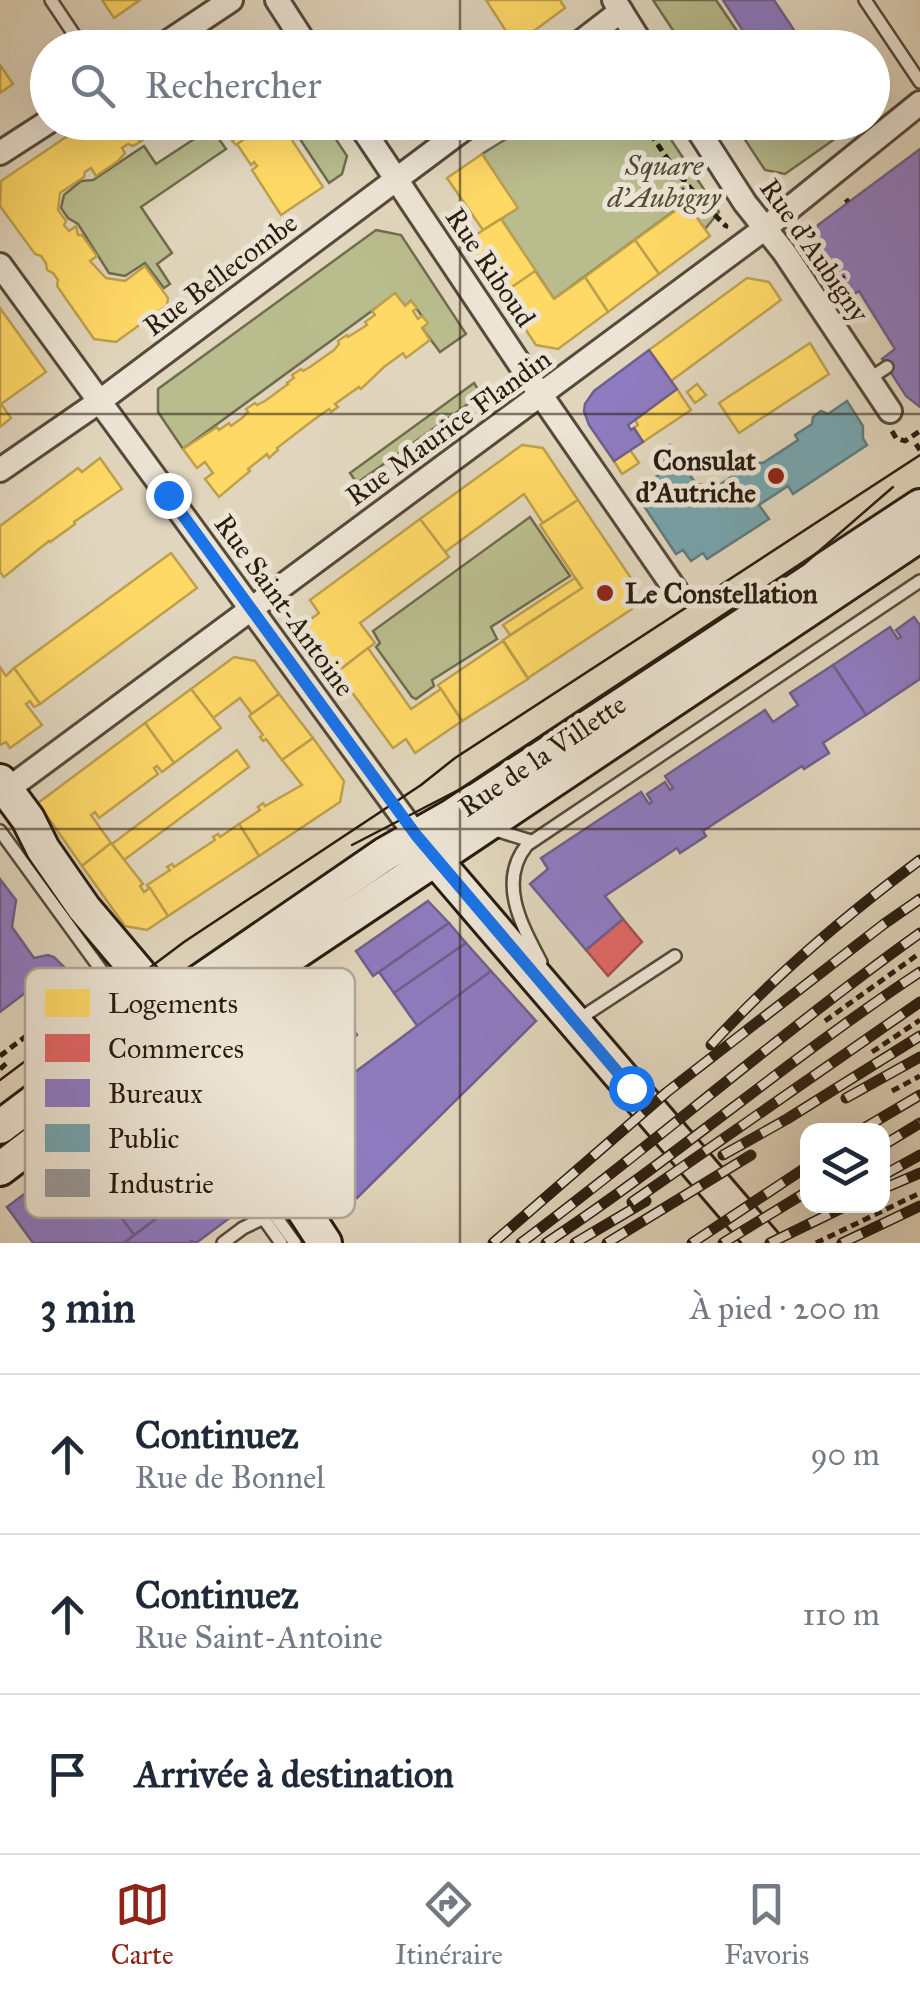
<!DOCTYPE html>
<html lang="fr">
<meta charset="utf-8">
<style>
:root{--surface:#fff;--page:#f2f2f3;--text:#1f2937;--muted:#747a83;--line:#e0e1e3;--accent:#8f2418}
body{margin:0;font-family:"IM FELL Great Primer",serif;background:var(--page);color:var(--text)}
.controls{position:absolute;right:30px;bottom:30px;display:grid;overflow:hidden;border-radius:20px;box-shadow:0 10px 40px #0002}
.controls button{width:90px;height:90px;display:grid;place-items:center;padding:0;border:0;border-bottom:2px solid var(--line);background:var(--surface);color:var(--text);font:50px sans-serif}
.stop{position:absolute;width:30px;height:30px;margin:-22px;border:8px solid #1a73e8;border-radius:50%;background:#fff}
.stop.end{background:#1a73e8;border-color:#fff;box-shadow:0 2px 10px #0008}
.list{margin:0;padding:0;list-style:none}
h2{display:flex;justify-content:space-between;align-items:center;height:130px;margin:0;padding:0 40px;font-size:42px}
h2 small{font-size:32px;font-weight:400;color:var(--muted)}
.list li{display:grid;grid-template-columns:65px 1fr auto;gap:30px;align-items:center;box-sizing:border-box;height:160px;padding:0 40px;border-top:2px solid var(--line)}
.list b{display:block;font-size:38px;white-space:nowrap}
.list p{margin:0;font-size:32px;white-space:nowrap;color:var(--muted)}
.list em{font-size:32px;font-style:normal;color:var(--muted)}
.icon{flex:none;width:55px;height:55px;fill:none;stroke:currentColor;stroke-width:2;stroke-linecap:round;stroke-linejoin:round}
.map{position:relative;flex:none;width:920px;height:1243px;overflow:hidden}
.search{position:absolute;background:var(--surface);box-shadow:0 10px 40px #0002;left:30px;right:30px;top:30px;height:110px;display:flex;align-items:center;gap:25px;box-sizing:border-box;padding:0 35px;border-radius:55px;color:var(--muted);font-size:38px}
.sheet{height:610px;background:var(--surface)}
nav{display:flex;justify-content:space-around;align-items:center;box-sizing:border-box;height:140px;border-top:2px solid var(--line);background:var(--surface);font-size:28px;color:var(--muted)}
nav a{display:grid;justify-items:center;gap:5px}
nav .on{color:var(--accent)}
.map>svg:first-child{display:block}
</style>
<div class="map">
<svg width="920" height="1243" viewBox="0 0 920 1243">
<rect width="100%" height="100%" fill="#e1d6bd"/>
<filter id="stains"><feTurbulence type="fractalNoise" baseFrequency=".002" numOctaves="4"/><feColorMatrix values="0 0 0 0 .2 0 0 0 0 .09 0 0 0 0 .02 0 0 0 .5 -.17"/></filter>
<radialGradient id="worn" r=".72"><stop offset=".6" stop-color="#630" stop-opacity="0"/><stop offset="1" stop-color="#630" stop-opacity=".3"/></radialGradient>
<g fill="#b9bc8d" stroke="#706c4e" stroke-width="2.5">
<polygon points="653,0 716,0 748,47 684,47"/>
<polygon points="305,123 325,123 347,156 342,174 329,183 294,130"/>
<polygon points="532,123 660,123 719,212 705,229 685,203 554,299 501,219 517,208 482,154"/>
<polygon points="798,123 800,126 805,122 855,122 856,124 785,174 765,170 734,123"/>
<polygon points="211,128 226,149 141,207 172,253 157,264 170,284 164,288 145,263 125,276 109,273 78,224 68,218 61,208 64,195 81,181 93,180 144,146 156,164"/>
<polygon points="376,230 401,235 466,334 440,352 422,328 427,323 411,301 405,306 395,294 183,449 158,412 158,389"/>
<polygon points="474,383 479,391 475,399 357,483 350,473"/>
<polygon points="530,517 570,576 491,627 497,639 432,680 434,686 416,699 412,697 376,647 380,643 373,631"/>
</g>
<g fill="#ffd966" stroke="#bea04c" stroke-width="2.5">
<polygon points="102,0 140,0 114,18"/>
<polygon points="486,0 560,0 565,8 515,45"/>
<polygon points="0,65 13,84 0,93"/>
<polygon points="96,122 128,122 140,142 133,146 128,144 122,148 125,153 118,161 96,176 91,168 85,172 84,177 60,193 58,210 66,221 64,225 69,231 76,226 78,235 82,235 97,256 90,261 106,278 125,281 145,266 168,298 167,305 116,342 94,339 57,286 58,280 53,273 47,270 46,263 41,256 35,254 0,206 1,181 69,135 75,136 82,132 85,125 91,126"/>
<polygon points="128,122 157,122 137,136"/>
<polygon points="157,122 167,124 140,142 137,136"/>
<polygon points="234,122 270,122 236,145 232,141 242,134"/>
<polygon points="270,122 280,122 323,187 281,215 252,170 257,166 254,162 251,165 237,144"/>
<polygon points="482,154 518,208 483,230 447,178"/>
<polygon points="686,203 710,236 659,274 635,240"/>
<polygon points="501,219 536,271 502,294 466,241"/>
<polygon points="635,240 659,274 608,312 585,277"/>
<polygon points="535,271 554,299 585,277 608,312 558,349 536,345 502,294"/>
<polygon points="747,278 769,282 781,300 671,381 649,350"/>
<polygon points="395,293 405,306 411,301 417,308 413,311 418,319 422,316 428,323 422,328 430,340 406,358 403,353 384,367 361,389 359,387 335,404 338,407 331,412 329,409 312,421 277,448 278,450 269,458 267,454 248,469 250,471 219,497 205,479 213,473 205,462 197,468 183,449 217,427 219,430 229,423 231,426 242,418 248,412 246,409 255,403 257,405 265,401 288,384 287,383 294,378 292,375 301,369 303,371 310,367 334,350 339,344 338,341 347,335 348,337 367,325 365,322 375,315 372,311"/>
<polygon points="0,308 46,372 1,404 11,418 0,427"/>
<polygon points="810,343 829,374 739,433 719,403"/>
<polygon points="697,384 706,395 695,403 687,392"/>
<polygon points="677,389 691,410 643,442 634,428 638,425 635,420"/>
<polygon points="522,445 543,448 578,500 543,523 524,494 445,552 420,519"/>
<polygon points="630,450 639,463 622,474 614,461"/>
<polygon points="100,458 122,489 74,522 75,524 50,542 49,541 4,577 0,572 0,526 78,468 82,472"/>
<polygon points="578,500 637,587 632,609 528,678 503,640 582,588 540,525"/>
<polygon points="420,519 449,557 360,623 375,643 337,672 303,625 319,613 310,600"/>
<polygon points="171,553 197,588 40,704 14,668"/>
<polygon points="575,578 582,588 510,635 503,625"/>
<polygon points="503,641 528,679 462,721 438,685"/>
<polygon points="368,648 411,709 441,689 462,721 415,753 406,739 393,748 337,672"/>
<polygon points="234,657 255,661 279,694 252,714 240,698 213,718 191,689"/>
<polygon points="0,667 6,676 14,668 40,704 34,707 30,701 26,704 42,725 10,748 6,742 0,745"/>
<polygon points="191,689 221,728 174,763 145,723"/>
<polygon points="279,694 313,738 282,760 266,739 263,741 260,737 263,735 249,716"/>
<polygon points="145,723 174,763 162,772 157,766 154,768 158,774 99,818 95,812 91,815 111,843 82,866 38,803"/>
<polygon points="313,738 344,781 340,802 259,856 239,824 260,810 258,807 263,803 265,806 302,785 282,760"/>
<polygon points="237,750 249,767 124,860 112,844"/>
<polygon points="239,824 259,856 168,916 147,885 170,870 167,867 172,864 174,867 215,840 213,837 218,834 220,837"/>
<polygon points="111,843 143,884 140,886 144,892 150,888 168,916 147,930 125,926 82,866"/>
</g>
<polygon fill="#e06666" stroke="#a9504c" stroke-width="2.5" points="623,919 642,942 608,976 586,950"/>
<g fill="#8e7cc3" stroke="#6f5f8d" stroke-width="2.5">
<polygon points="723,0 774,0 806,48 754,48"/>
<polygon points="920,149 920,407 906,396 882,359 895,349 859,291 844,301 814,257 811,239 818,225"/>
<polygon points="649,350 677,389 628,425 631,430 634,428 643,442 614,461 589,425 584,411 585,404 594,391"/>
<polygon points="914,617 920,625 920,679 866,715 833,665 890,627 898,639 901,637 896,630"/>
<polygon points="833,665 866,715 823,743 829,753 804,769 802,766 703,831 706,836 680,853 677,848 605,896 623,919 586,950 530,884 548,869 541,858 641,792 649,804 652,802 647,794 665,782 670,790 673,788 665,776 765,710 773,722 798,705 790,693"/>
<polygon points="0,879 16,900 12,927 34,958 48,955 54,957 64,967 66,974 63,986 55,995 42,997 29,990 0,1012"/>
<polygon points="428,901 449,923 373,976 356,951"/>
<polygon points="449,923 466,943 394,993 379,972"/>
<polygon points="466,943 491,971 418,1027 394,993"/>
<polygon points="491,971 536,1021 357,1198 335,1177 292,1119"/>
<polygon points="340,1010 357,1035 273,1095 254,1069"/>
<polygon points="150,1098 159,1100 213,1176 134,1235 76,1155"/>
<polygon points="76,1155 134,1235 124,1243 33,1243 7,1207"/>
<polygon points="213,1176 239,1211 196,1243 191,1241 189,1243 124,1243"/>
</g>
<polygon fill="#76a5af" stroke="#5f7c7f" stroke-width="2.5" points="847,401 863,426 863,438 867,445 793,494 788,486 759,505 769,519 707,559 703,553 691,561 683,550 676,554 644,506 659,496 650,481 680,460 696,484 703,485 707,493 754,462 763,463 798,440 795,435 812,424 813,417 821,411 828,414"/>
<polygon fill="#999" stroke="#777470" stroke-width="2.5" points="670,445 680,460 665,471 655,456"/>
<g fill="none" stroke-linecap="round" stroke-linejoin="round">
<g stroke="#564a3a" stroke-width="16">
<g id="lane">
<polyline points="51,0 83,48"/>
<polyline points="865,0 920,82"/>
<polyline points="869,379 887,367"/>
<polyline points="492,829 531,841"/>
<polyline points="0,831 99,967 136,1024"/>
<path d="M 541,962 C 522,926 497,882 527,845 L 920,581"/>
<polyline points="118,986 147,1015"/>
<polyline points="579,1019 675,956"/>
<polyline points="174,1042 241,1137 252,1158 274,1214 295,1243"/>
<polyline points="158,1055 171,1089 281,1243"/>
<polyline points="223,1243 243,1228 266,1217"/>
</g>
</g>
<g stroke="#564a3a" stroke-width="28">
<g id="street">
<polyline points="277,0 308,48"/>
<polyline points="614,0 644,48"/>
<polyline points="159,48 231,0"/>
<polyline points="573,48 621,11"/>
<polyline points="358,122 525,372 677,592"/>
<polyline points="693,122 745,203 784,252 890,411"/>
<polyline points="0,153 48,122"/>
<polyline points="0,265 416,835"/>
<polyline points="0,470 100,401 473,122"/>
<polyline points="0,795 764,229 920,103"/>
</g>
</g>
<g stroke="#281c0f" stroke-width="38">
<g id="secondary">
<polyline points="0,781 28,819 43,849 84,908 203,1049 272,1145 289,1188 325,1243"/>
<polyline points="421,843 764,1243"/>
<polyline points="0,1127 136,1025 385,854 450,817 920,506"/>
<polyline points="0,1169 210,1010 920,535"/>
</g>
</g>
<g stroke="#281c0f" stroke-width="5" stroke-dasharray="8 5" stroke-linecap="butt">
<path d="M 644,122 C 667,162 693,194 726,226 L 725,228"/>
<polyline points="846,199 848,202"/>
<polyline points="892,431 896,438 905,441 920,431"/>
<polyline points="916,444 920,450"/>
<polyline points="825,1021 920,953"/>
<polyline points="872,1052 920,1020"/>
<polyline points="0,1056 85,991 91,984"/>
<polyline points="0,1069 8,1062"/>
<polyline points="892,1091 920,1076"/>
<polyline points="816,1243 920,1193"/>
</g>
<use href="#lane" stroke="#ece4d4" stroke-width="11"/>
<use href="#street" stroke="#ece4d4" stroke-width="22"/>
<use href="#secondary" stroke="#ece4d4" stroke-width="32"/>
<g stroke="#281c0f" stroke-width="2.5">
<polyline points="352,845 470,784 803,565 893,487"/>
<path d="M 55,1044 C 135,1017 171,1067 211,1125 C 232,1155 253,1184 274,1214"/>
<path d="M 31,1071 C 62,1053 97,1045 131,1059"/>
<polyline points="0,1080 184,942 421,785 455,758 920,455"/>
</g>
<g stroke="#281c0f" stroke-width="11">
<g id="rail">
<path d="M 711,1045 C 774,976 845,916 920,860"/>
<polyline points="846,1098 920,1057"/>
<polyline points="861,1130 920,1095"/>
<polyline points="882,1146 920,1123"/>
<polyline points="723,1155 787,1119 920,1036"/>
<polyline points="882,1176 920,1155"/>
<polyline points="887,1187 920,1173"/>
<polyline points="632,1202 920,1002"/>
<polyline points="493,1243 667,1092 884,924 920,899"/>
<path d="M 521,1243 C 656,1142 783,1031 920,933"/>
<path d="M 546,1243 C 675,1158 791,1057 920,972"/>
<polyline points="575,1243 646,1201"/>
<polyline points="607,1243 751,1155"/>
<polyline points="692,1243 808,1166"/>
<polyline points="723,1243 808,1191"/>
<polyline points="770,1243 846,1206"/>
<polyline points="842,1243 920,1206"/>
</g>
</g>
<use href="#rail" stroke="#ece4d4" stroke-width="8" stroke-dasharray="22" stroke-linecap="butt"/>
</g>
<g fill="none" stroke-linecap="round" stroke-linejoin="round">
<polyline stroke="#1a73e8" stroke-width="12" points="168,495 416,835 631,1088"/>
</g>
<path fill="none" stroke="#281c0f" stroke-width="2.5" stroke-opacity="0.55" d="M 460,0 L 460,48M 460,122 L 460,1243M 0,414 L 920,414M 0,829 L 920,829"/>
<g fill="#8f2418" stroke="#ece4d4" stroke-width="4">
<circle cx="776" cy="476" r="10"/>
<circle cx="605" cy="593" r="10"/>
</g>
<g text-anchor="middle" stroke-width="10" stroke-linejoin="round" paint-order="stroke">
<g font-size="28" font-style="italic" fill="#544c35" stroke="#ece4d4">
<text x="664" y="175">Square<tspan x="664" dy="32">d'Aubigny</tspan></text>
</g>
<g font-size="28" fill="#281c0f" stroke="#ece4d4">
<text transform="translate(815 250) rotate(55)" y="10">Rue d'Aubigny</text>
<text transform="translate(491 267) rotate(56)" y="10">Rue Riboud</text>
<text transform="translate(220 274) rotate(-37)" y="10">Rue Bellecombe</text>
<text transform="translate(448 427) rotate(-36)" y="10">Rue Maurice Flandin</text>
<text transform="translate(285 605) rotate(54)" y="10">Rue Saint-Antoine</text>
<text transform="translate(542 755) rotate(-34)" y="10">Rue de la Villette</text>
</g>
<g font-size="28" font-weight="bold" fill="#281c0f" stroke="#ece4d4" text-anchor="end">
<text x="756" y="470">Consulat<tspan x="756" dy="32">d'Autriche</tspan></text>
<text x="625" y="603" text-anchor="start">Le Constellation</text>
</g>
</g>
<rect x="25" y="968" width="330" height="250" rx="15" fill="#ece4d4" stroke="#b1a899" stroke-width="2.5"/>
<rect x="45" y="989" width="45" height="28" fill="#ffd966"/>
<rect x="45" y="1034" width="45" height="28" fill="#e06666"/>
<rect x="45" y="1079" width="45" height="28" fill="#8e7cc3"/>
<rect x="45" y="1124" width="45" height="28" fill="#76a5af"/>
<rect x="45" y="1169" width="45" height="28" fill="#999"/>
<g font-size="28" fill="#281c0f">
<text x="108" y="1013">Logements</text>
<text x="108" y="1058">Commerces</text>
<text x="108" y="1103">Bureaux</text>
<text x="108" y="1148">Public</text>
<text x="108" y="1193">Industrie</text>
</g>
<rect width="100%" height="100%" filter="url(#stains)"/>
<rect width="100%" height="100%" fill="url(#worn)"/>
</svg>
<div class="controls">
<button><svg class="icon" aria-label="layers" viewBox="0 0 24 24"><path d="M12 4l9 5-9 5-9-5zM3 14l9 5 9-5"/></svg></button>
</div>
<div class="stop" style="left:631px;top:1088px"></div>
<div class="stop end" style="left:168px;top:495px"></div>
<div class="search"><svg class="icon" aria-label="search" viewBox="0 0 24 24"><circle cx="10" cy="10" r="6"/><path d="M15 15l6 6"/></svg>Rechercher</div>
</div>
<section class="sheet">
<h2>3 min<small>À pied · 200 m</small></h2>
<ul class="list">
<li><svg class="icon" aria-label="ahead" viewBox="0 0 24 24"><path d="M12 20V5M6 11l6-6 6 6"/></svg><div><b>Continuez</b><p>Rue de Bonnel</p></div><em>90 m</em></li>
<li><svg class="icon" aria-label="ahead" viewBox="0 0 24 24"><path d="M12 20V5M6 11l6-6 6 6"/></svg><div><b>Continuez</b><p>Rue Saint-Antoine</p></div><em>110 m</em></li>
<li><svg class="icon" aria-label="arrive" viewBox="0 0 24 24"><path d="M6 21V4h12l-3 4 3 4H6"/></svg><div><b>Arrivée à destination</b></div></li>
</ul>
</section>
<nav>
<a class="on"><svg class="icon" aria-label="map" viewBox="0 0 24 24"><path d="M3 6l6-2 6 2 6-2v14l-6 2-6-2-6 2zM9 4v14M15 6v14"/></svg>Carte</a>
<a><svg class="icon" aria-label="directions" viewBox="0 0 24 24"><path d="M12 3l9 9-9 9-9-9zM9 14v-3h6M13 9l2 2-2 2"/></svg>Itinéraire</a>
<a><svg class="icon" aria-label="saved" viewBox="0 0 24 24"><path d="M7 4h10v16l-5-4-5 4z"/></svg>Favoris</a>
</nav>
